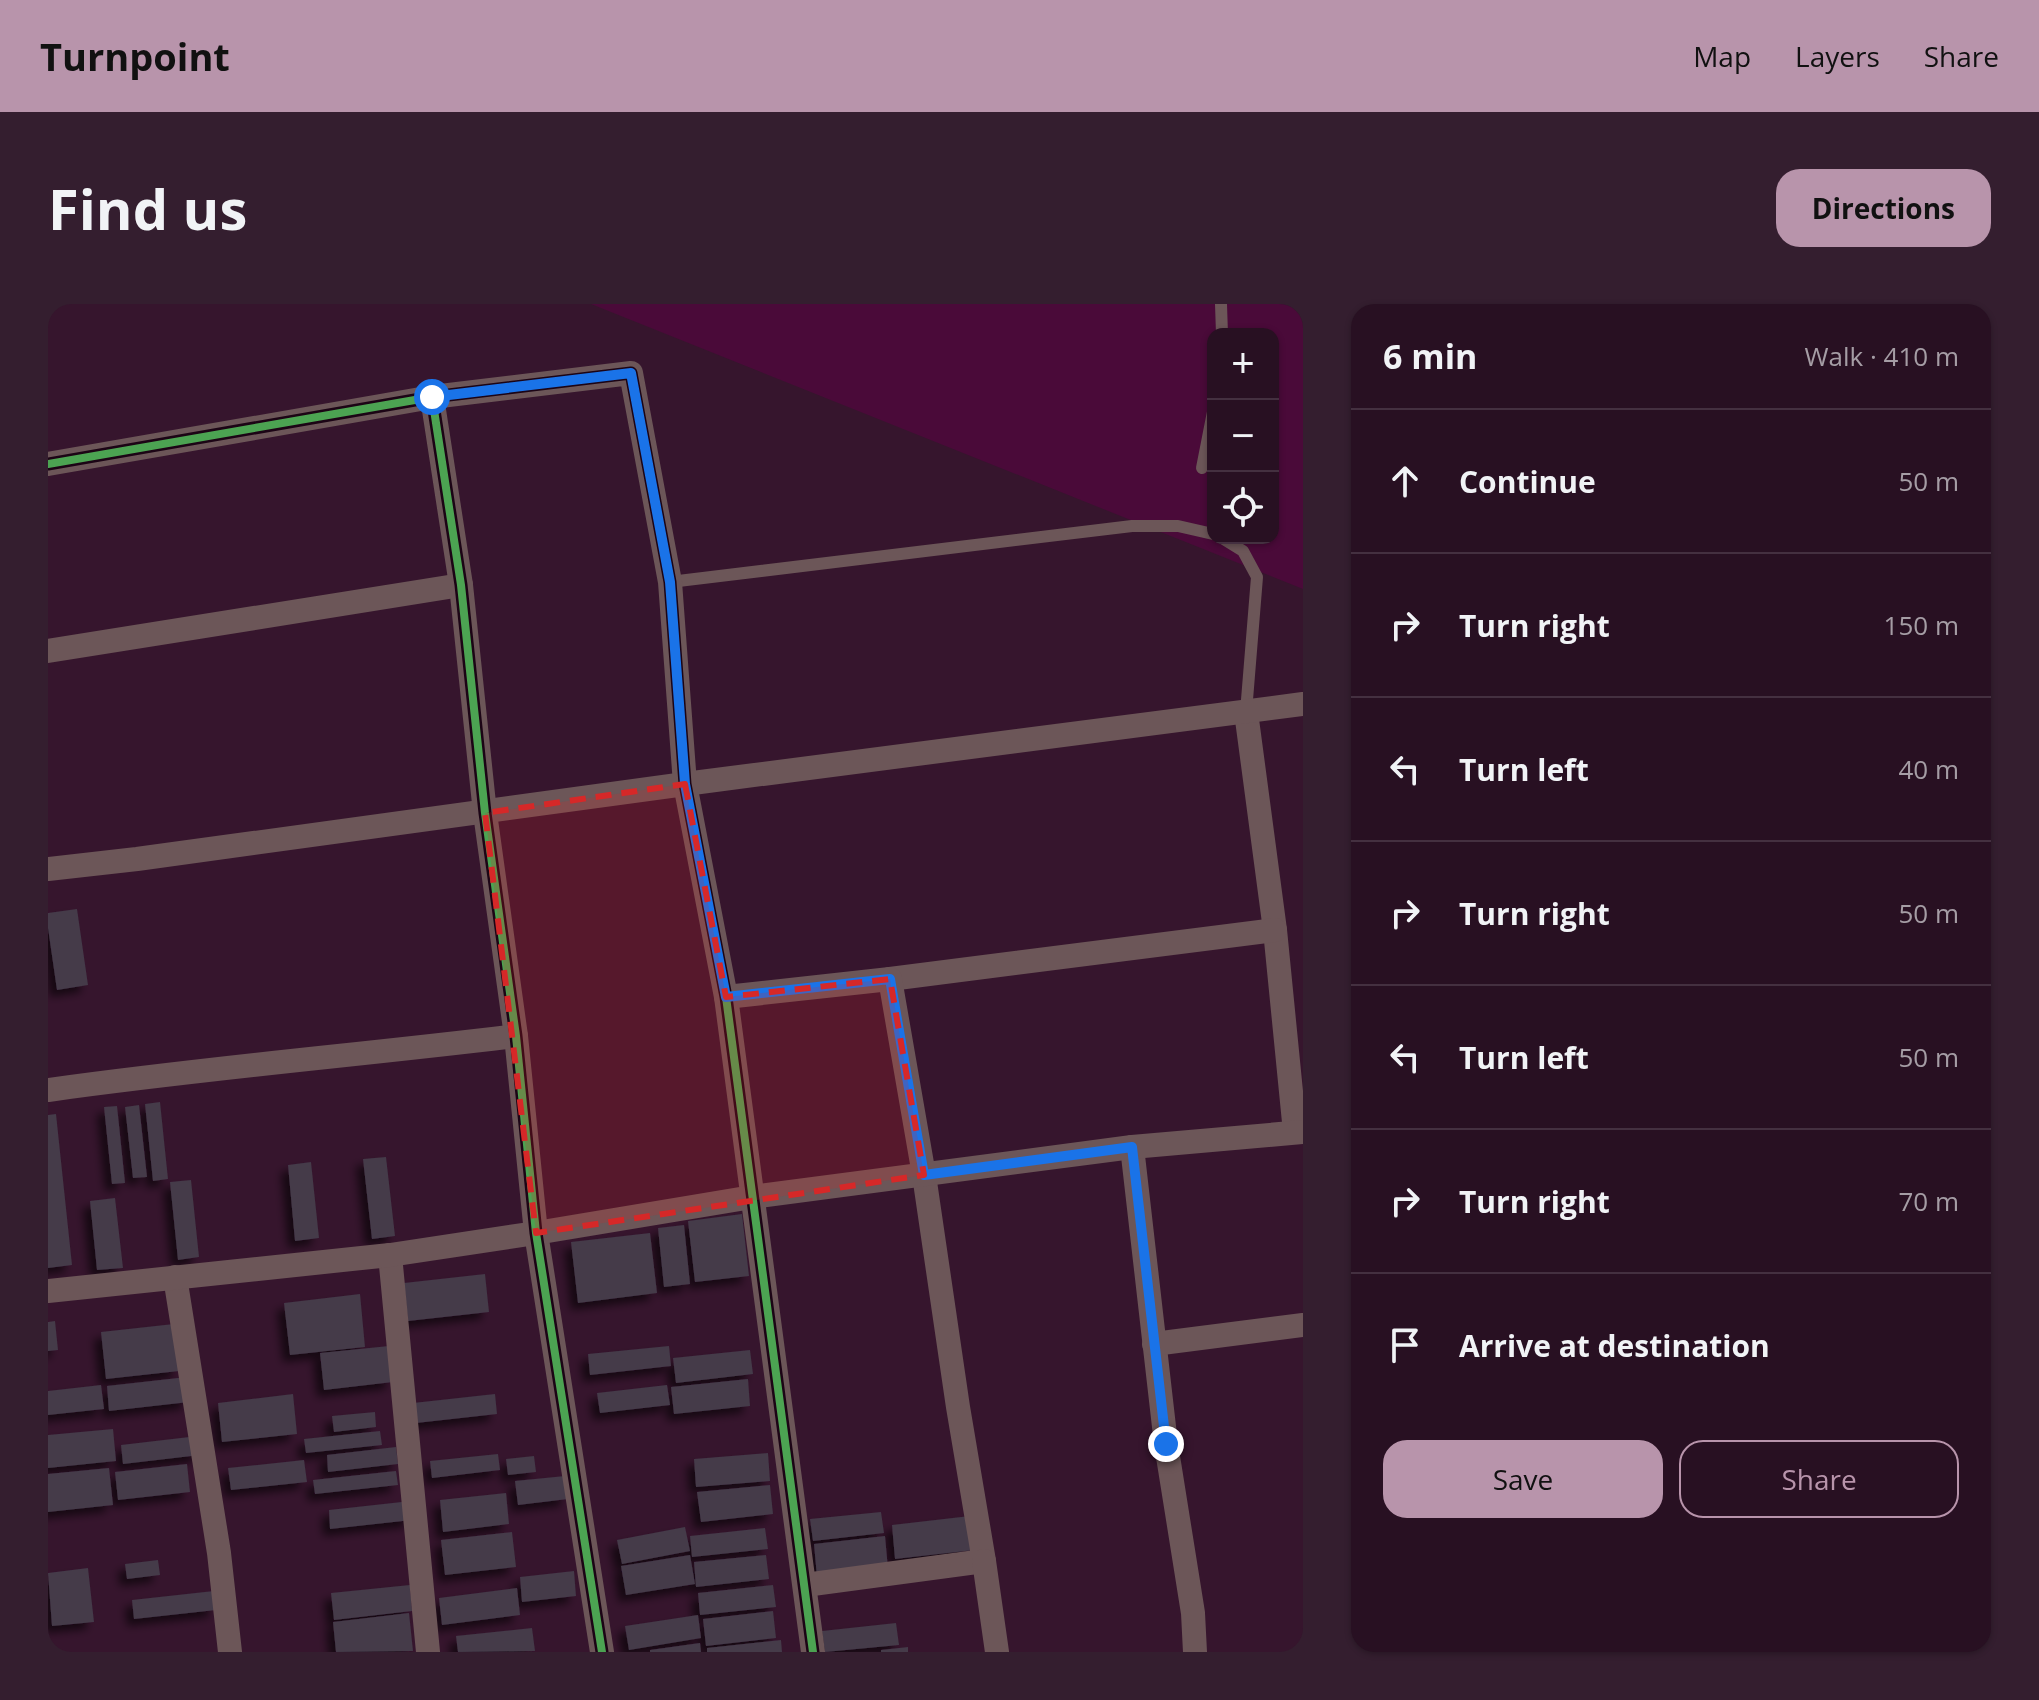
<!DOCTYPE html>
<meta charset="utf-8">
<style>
:root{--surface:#281022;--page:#341e2f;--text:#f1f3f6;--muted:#a59da5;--line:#443040;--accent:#b894ab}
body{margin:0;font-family:"Open Sans",sans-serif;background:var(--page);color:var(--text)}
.controls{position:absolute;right:24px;top:24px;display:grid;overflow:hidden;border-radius:16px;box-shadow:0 2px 6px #0004}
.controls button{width:72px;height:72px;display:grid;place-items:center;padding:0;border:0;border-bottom:2px solid var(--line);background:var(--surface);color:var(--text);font:40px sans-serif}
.stop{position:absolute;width:24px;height:24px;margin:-18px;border:6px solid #1a73e8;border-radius:50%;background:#fff}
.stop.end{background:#1a73e8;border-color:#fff;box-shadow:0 2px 8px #0008}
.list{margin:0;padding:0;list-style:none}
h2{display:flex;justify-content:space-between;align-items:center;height:104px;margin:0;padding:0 32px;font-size:34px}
h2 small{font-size:26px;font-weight:400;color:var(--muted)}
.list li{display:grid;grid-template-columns:52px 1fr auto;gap:24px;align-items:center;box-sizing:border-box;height:144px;padding:0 32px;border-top:2px solid var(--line)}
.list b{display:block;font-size:30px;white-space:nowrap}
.list em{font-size:26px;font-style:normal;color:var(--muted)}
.actions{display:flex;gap:16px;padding:24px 32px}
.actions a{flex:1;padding:18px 0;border:2px solid var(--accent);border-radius:24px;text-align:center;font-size:28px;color:var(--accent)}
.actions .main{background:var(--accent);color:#111}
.icon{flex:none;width:44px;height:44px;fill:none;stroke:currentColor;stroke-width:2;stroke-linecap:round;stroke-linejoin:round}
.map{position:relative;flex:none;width:1255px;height:1348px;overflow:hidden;border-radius:24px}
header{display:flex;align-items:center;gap:48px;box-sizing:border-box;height:112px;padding:0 40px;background:var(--accent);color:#111}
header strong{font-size:38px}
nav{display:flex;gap:44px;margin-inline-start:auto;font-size:28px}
.intro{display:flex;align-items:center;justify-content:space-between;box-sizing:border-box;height:192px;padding:0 48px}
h1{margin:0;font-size:56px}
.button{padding:20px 36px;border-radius:24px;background:var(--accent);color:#111;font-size:28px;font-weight:700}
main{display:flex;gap:48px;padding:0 48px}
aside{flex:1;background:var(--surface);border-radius:24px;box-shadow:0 2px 6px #0004}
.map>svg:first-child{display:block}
</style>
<header>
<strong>Turnpoint</strong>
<nav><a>Map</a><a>Layers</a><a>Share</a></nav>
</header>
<div class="intro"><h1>Find us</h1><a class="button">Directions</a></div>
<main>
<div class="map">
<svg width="1255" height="1348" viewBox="0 0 1255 1348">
<defs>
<filter id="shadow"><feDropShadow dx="-7" dy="7" stdDeviation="4" flood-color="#0009"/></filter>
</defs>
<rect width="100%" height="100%" fill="#36152d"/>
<path fill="#4a0a39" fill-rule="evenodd" d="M 543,0 L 1255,0 L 1255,285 ZM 1165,30 L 1225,30 L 1225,234 L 1165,234 Z"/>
<g fill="#443a49" filter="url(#shadow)">
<polygon points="29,605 40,681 9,686 0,624 0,609"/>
<polygon points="112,798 120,875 105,877 97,800"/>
<polygon points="91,801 99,873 85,874 77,803"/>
<polygon points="69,802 77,879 64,880 56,803"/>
<polygon points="8,810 24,961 0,964 0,811"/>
<polygon points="338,853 347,932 324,935 315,855"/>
<polygon points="263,858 271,934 247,937 240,861"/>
<polygon points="143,876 151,953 130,956 122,878"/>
<polygon points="67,894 75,964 49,966 42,897"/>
<polygon points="694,910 701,972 647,978 640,917"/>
<polygon points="636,921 642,980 616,983 610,924"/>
<polygon points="602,929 609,989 530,999 523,938"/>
<polygon points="437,970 441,1008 360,1017 356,979"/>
<polygon points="312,990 317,1043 242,1051 236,999"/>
<polygon points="7,1017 10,1046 0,1047 0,1018"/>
<polygon points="126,1020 131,1067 58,1075 53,1028"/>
<polygon points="341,1042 345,1078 276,1086 272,1049"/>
<polygon points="621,1042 623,1062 542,1071 540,1050"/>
<polygon points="702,1046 705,1070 628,1079 625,1054"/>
<polygon points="139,1073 141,1098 61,1107 59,1082"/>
<polygon points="700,1075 702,1102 626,1110 623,1083"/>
<polygon points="53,1081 56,1105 0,1111 0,1087"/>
<polygon points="619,1081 622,1101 552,1109 549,1089"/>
<polygon points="245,1090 249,1130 174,1138 170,1099"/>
<polygon points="447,1090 449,1110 368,1119 365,1099"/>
<polygon points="327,1108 328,1123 286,1128 284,1112"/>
<polygon points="65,1125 68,1157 0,1164 0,1131"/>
<polygon points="332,1127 334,1141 258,1149 256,1135"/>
<polygon points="150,1132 152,1151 75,1160 73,1141"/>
<polygon points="348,1143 350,1160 280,1168 279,1151"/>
<polygon points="720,1149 722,1177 648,1183 646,1155"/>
<polygon points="450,1150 452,1166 384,1174 382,1157"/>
<polygon points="486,1152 488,1168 460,1171 458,1155"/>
<polygon points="256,1156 259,1178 183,1186 180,1164"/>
<polygon points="139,1160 142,1188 70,1196 67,1168"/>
<polygon points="61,1164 65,1201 0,1208 0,1170"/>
<polygon points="348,1167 350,1181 267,1190 265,1176"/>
<polygon points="517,1172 520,1195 470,1201 467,1177"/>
<polygon points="722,1181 725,1210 653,1218 649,1188"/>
<polygon points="458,1189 461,1220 395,1228 392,1196"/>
<polygon points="363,1197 364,1216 282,1225 281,1206"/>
<polygon points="833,1208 836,1229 765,1237 762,1215"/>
<polygon points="922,1212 926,1246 847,1255 844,1221"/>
<polygon points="637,1223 642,1247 574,1260 569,1236"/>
<polygon points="717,1224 720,1245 644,1253 642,1232"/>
<polygon points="464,1228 468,1263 397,1271 393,1236"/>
<polygon points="837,1232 840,1265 769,1273 766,1240"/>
<polygon points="642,1251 647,1280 578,1291 573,1262"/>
<polygon points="718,1251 721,1275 648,1283 646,1258"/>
<polygon points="110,1256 112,1271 79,1275 77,1260"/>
<polygon points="40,1264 46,1318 4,1322 0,1269"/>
<polygon points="526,1267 528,1292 474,1298 472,1273"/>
<polygon points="362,1281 364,1307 286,1316 283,1289"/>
<polygon points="725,1281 728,1303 652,1311 650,1289"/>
<polygon points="469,1284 472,1311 394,1321 391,1294"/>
<polygon points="166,1287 168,1306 86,1315 84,1296"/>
<polygon points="725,1307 728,1334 658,1342 655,1315"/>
<polygon points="361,1309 365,1347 288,1348 285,1318"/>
<polygon points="650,1311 653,1334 581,1346 577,1322"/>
<polygon points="848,1319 851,1341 777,1348 774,1327"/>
<polygon points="484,1324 487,1347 410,1348 408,1332"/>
<polygon points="733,1336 734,1348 659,1348 659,1344"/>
<polygon points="652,1339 653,1348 602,1348 602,1346"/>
<polygon points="860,1343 860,1348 833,1348 833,1346"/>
</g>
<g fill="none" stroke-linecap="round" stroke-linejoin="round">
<g stroke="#6c5658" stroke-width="12">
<polyline points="1173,0 1174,30"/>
<polyline points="1154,164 1165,108"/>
<polyline points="1174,234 1195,247 1209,273 1198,408"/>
<polyline points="622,278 1084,222 1130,222 1165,230"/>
</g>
<g stroke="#6c5658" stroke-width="24">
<polyline points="384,93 413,281 437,509 468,732 488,929 554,1348"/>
<polyline points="0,160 384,93 583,69 622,278 637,480 678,693 765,1348"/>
<polyline points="0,347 413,281"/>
<polyline points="1198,408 1227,626 1247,828"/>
<polyline points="0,565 89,555 637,480 1255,400"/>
<polyline points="842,675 1227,626"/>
<polyline points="678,693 842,675 876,871 910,1103 936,1257 757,1281"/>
<path d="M 0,786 C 156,764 312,751 468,732"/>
<polyline points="1084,843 1118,1140 1145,1309 1147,1348"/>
<polyline points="342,951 380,1348"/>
<polyline points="127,973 171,1249 182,1348"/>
<polyline points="0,987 342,951 488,929 704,893 1084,843 1255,828"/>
<polyline points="1106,1040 1255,1021"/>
<polyline points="936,1257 949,1348"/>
</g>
<g stroke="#1c0415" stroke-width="13">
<g id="cycleway">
<polyline points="384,93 413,281 437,509 468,732 488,929 554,1348"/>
<polyline points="0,160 384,93 583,69 622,278 637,480 678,693 765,1348"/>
</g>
</g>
<use href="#cycleway" stroke="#4ca352" stroke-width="8"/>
</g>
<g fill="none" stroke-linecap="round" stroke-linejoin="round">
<polyline stroke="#1a73e8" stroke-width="10" points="384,93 583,69 622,278 637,480 678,693 842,675 876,871 1084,843 1118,1140"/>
</g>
<path fill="#d62828" fill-opacity="0.2" stroke="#d62828" stroke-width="6" stroke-dasharray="16 10" stroke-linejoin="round" d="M 637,480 L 678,693 L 842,675 L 876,871 L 488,929 L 437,509 Z"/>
</svg>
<div class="controls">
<button>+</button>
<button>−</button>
<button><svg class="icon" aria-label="locate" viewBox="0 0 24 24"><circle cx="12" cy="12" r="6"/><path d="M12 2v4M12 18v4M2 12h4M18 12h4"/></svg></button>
</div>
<div class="stop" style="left:384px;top:93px"></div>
<div class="stop end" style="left:1118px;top:1140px"></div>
</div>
<aside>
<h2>6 min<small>Walk · 410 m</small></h2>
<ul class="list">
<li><svg class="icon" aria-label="ahead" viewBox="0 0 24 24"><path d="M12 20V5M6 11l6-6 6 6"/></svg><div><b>Continue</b></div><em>50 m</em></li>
<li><svg class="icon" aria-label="right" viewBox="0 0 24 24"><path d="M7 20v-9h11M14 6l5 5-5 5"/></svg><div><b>Turn right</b></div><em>150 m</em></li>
<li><svg class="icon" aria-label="left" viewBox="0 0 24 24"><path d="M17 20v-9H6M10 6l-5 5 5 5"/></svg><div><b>Turn left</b></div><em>40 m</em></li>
<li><svg class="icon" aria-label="right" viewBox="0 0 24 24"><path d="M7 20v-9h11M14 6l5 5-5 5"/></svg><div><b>Turn right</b></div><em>50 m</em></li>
<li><svg class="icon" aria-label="left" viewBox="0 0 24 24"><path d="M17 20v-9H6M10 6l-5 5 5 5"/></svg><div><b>Turn left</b></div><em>50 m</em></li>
<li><svg class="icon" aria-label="right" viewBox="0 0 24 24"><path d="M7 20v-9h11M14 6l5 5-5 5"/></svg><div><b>Turn right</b></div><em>70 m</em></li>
<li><svg class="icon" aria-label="arrive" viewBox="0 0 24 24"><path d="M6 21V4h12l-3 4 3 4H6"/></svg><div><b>Arrive at destination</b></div></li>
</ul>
<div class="actions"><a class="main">Save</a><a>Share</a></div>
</aside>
</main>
